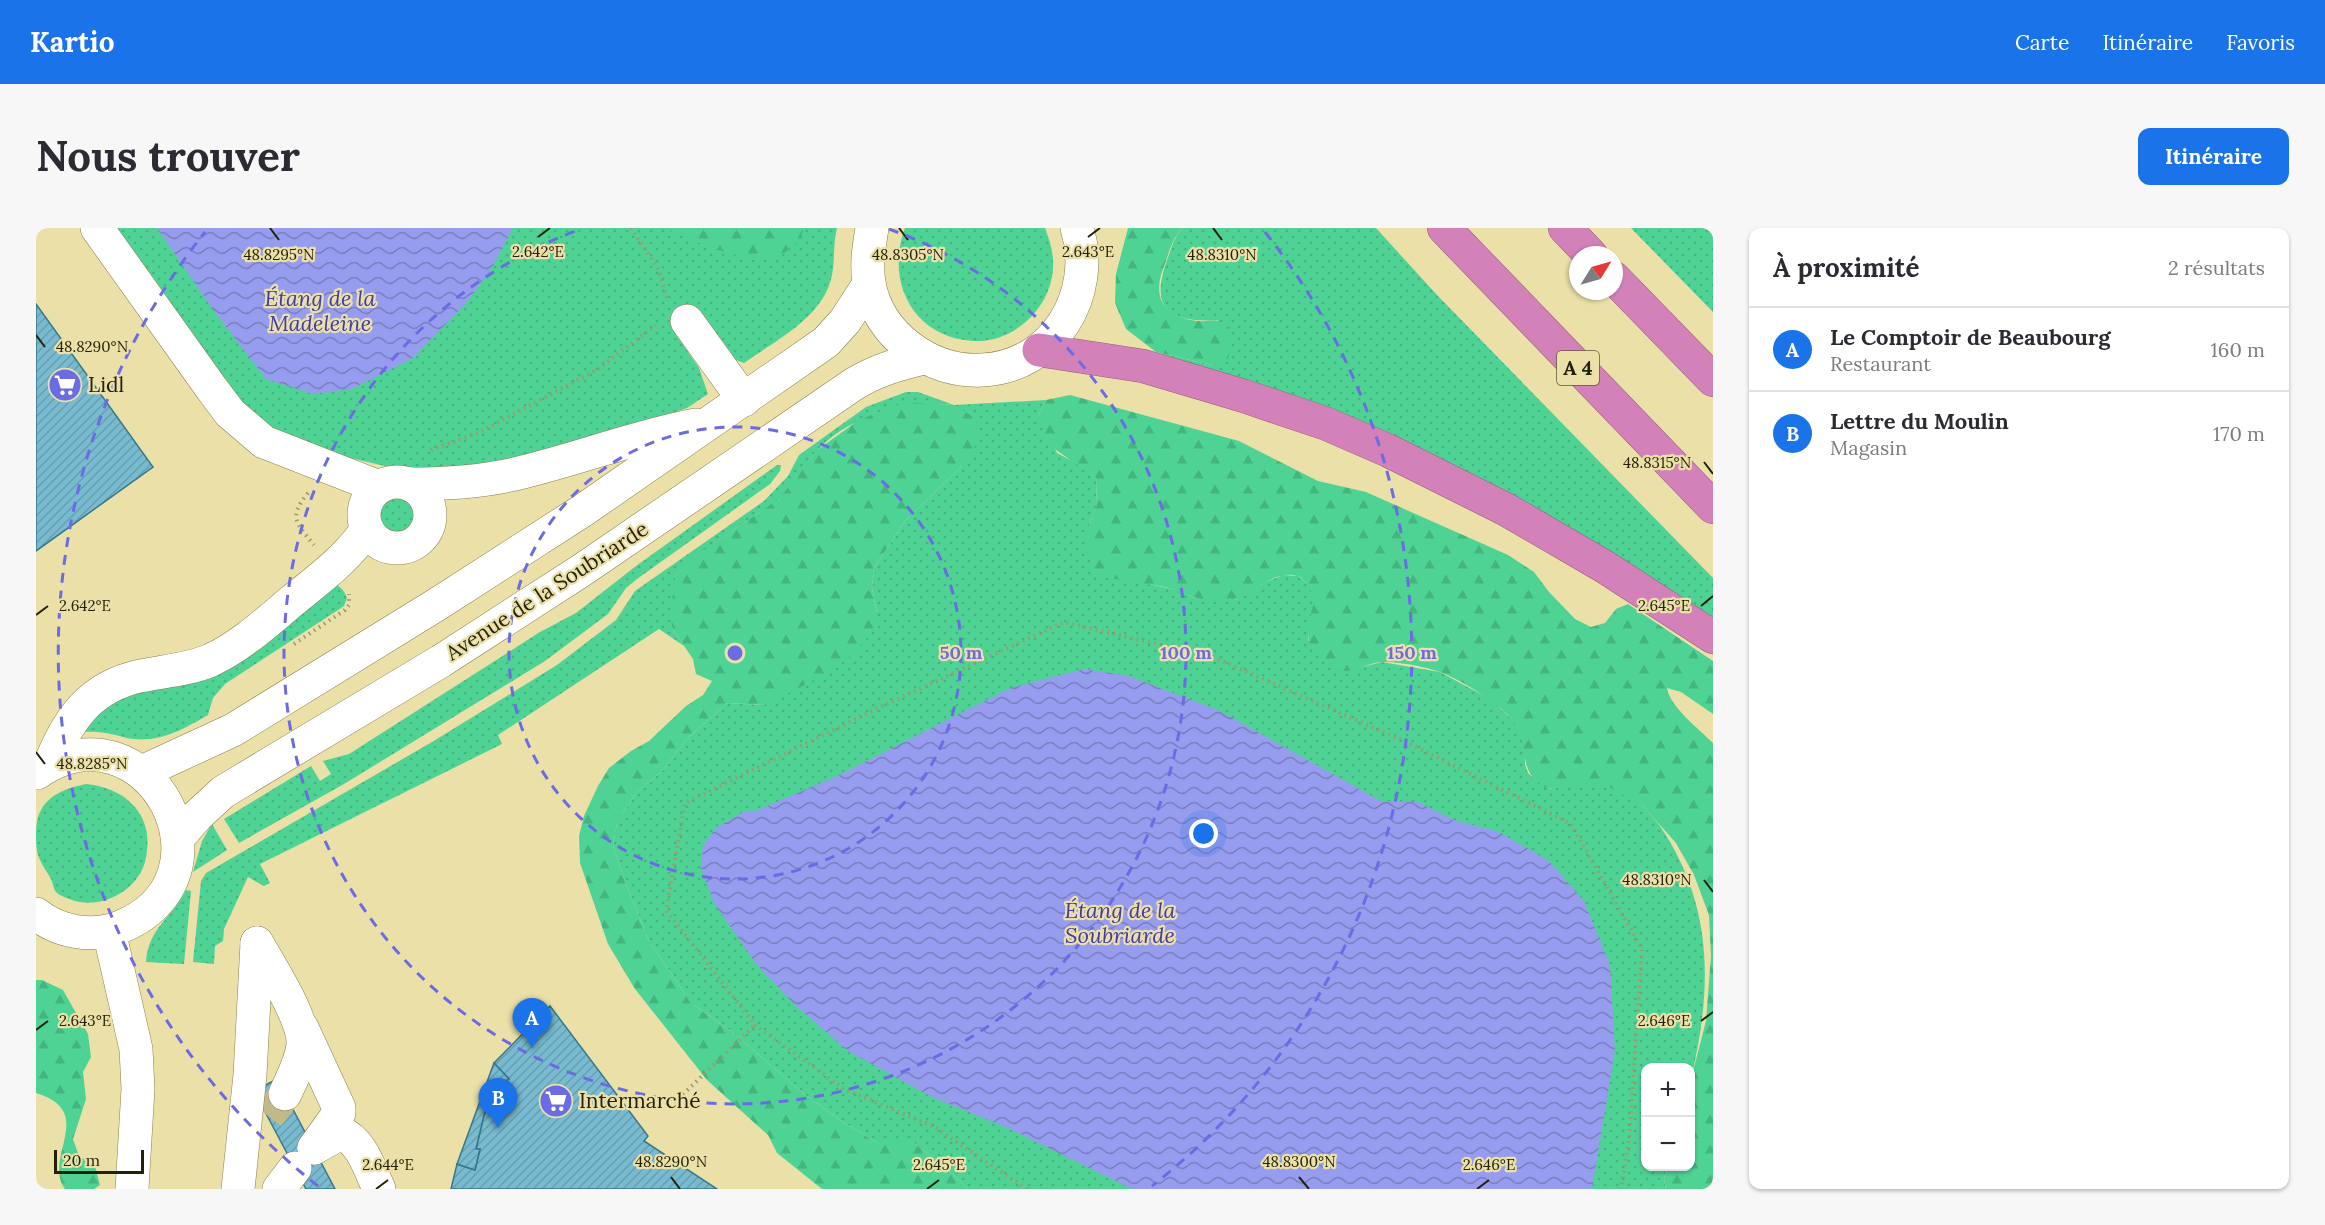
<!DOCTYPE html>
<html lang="fr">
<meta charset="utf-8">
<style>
:root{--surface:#fff;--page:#f7f7f7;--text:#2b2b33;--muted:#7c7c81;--line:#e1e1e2;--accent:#1a73e8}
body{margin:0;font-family:Lora,serif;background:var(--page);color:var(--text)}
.controls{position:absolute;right:18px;bottom:18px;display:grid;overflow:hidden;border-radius:12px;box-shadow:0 2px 4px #0004}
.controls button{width:54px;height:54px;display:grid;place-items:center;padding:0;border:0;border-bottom:2px solid var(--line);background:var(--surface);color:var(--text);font:30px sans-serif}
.compass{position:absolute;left:1533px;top:18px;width:54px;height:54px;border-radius:50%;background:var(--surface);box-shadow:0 2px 4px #0004;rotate:53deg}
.scale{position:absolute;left:18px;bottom:15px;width:90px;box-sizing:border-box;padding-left:6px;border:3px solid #231f09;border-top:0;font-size:16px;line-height:21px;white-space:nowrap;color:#231f09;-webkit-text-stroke:4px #eae0a8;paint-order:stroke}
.you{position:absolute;left:1168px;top:606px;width:21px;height:21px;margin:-15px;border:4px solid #fff;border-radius:50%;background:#1a73e8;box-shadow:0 0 0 9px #1a73e833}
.badge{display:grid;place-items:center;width:39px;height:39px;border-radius:50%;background:var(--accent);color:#fff;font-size:20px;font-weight:700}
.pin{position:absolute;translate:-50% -50px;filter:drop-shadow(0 2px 3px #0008)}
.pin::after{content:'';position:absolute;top:32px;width:21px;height:18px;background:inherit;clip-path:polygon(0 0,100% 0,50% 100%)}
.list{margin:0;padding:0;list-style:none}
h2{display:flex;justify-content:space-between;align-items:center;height:78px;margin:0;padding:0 24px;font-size:26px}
h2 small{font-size:20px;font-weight:400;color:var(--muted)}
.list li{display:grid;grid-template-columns:39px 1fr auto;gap:18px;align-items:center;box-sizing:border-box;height:84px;padding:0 24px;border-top:2px solid var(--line)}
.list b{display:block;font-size:22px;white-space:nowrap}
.list p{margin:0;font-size:20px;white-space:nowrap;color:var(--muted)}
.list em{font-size:20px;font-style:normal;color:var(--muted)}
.map{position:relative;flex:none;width:1677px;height:961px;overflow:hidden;border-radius:12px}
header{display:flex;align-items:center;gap:36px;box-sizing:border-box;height:84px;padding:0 30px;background:var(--accent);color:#fff}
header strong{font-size:28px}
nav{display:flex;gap:33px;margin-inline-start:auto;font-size:21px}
.intro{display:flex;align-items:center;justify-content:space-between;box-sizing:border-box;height:144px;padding:0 36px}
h1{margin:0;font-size:42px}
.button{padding:15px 27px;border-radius:12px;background:var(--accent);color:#fff;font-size:21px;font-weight:700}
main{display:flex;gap:36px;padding:0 36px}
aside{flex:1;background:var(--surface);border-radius:12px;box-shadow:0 2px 4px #0004}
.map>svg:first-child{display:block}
</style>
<header>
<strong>Kartio</strong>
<nav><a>Carte</a><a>Itinéraire</a><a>Favoris</a></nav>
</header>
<div class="intro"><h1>Nous trouver</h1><a class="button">Itinéraire</a></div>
<main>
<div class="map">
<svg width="1677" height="961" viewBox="0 0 1677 961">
<defs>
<pattern id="grass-dots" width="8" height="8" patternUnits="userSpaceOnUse" patternTransform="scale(1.5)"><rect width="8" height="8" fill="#4ed395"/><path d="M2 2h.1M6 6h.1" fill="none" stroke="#44b57f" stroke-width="1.8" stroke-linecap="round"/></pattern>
<pattern id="forest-firs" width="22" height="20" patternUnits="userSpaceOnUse" patternTransform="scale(1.5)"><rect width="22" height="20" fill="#4ed395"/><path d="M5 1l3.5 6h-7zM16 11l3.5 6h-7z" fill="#44b57f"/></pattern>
<pattern id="water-waves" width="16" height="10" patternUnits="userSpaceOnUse" patternTransform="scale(1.5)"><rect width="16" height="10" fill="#969cee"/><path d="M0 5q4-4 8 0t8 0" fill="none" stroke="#7a7fbf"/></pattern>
<pattern id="building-hatch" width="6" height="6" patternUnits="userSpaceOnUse" patternTransform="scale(1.5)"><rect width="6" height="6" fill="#78bacf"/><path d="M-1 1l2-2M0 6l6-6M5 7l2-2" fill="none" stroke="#689fb0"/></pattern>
</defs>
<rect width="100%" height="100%" fill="#eae0a8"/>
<g fill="url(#grass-dots)">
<path d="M 79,0 L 801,0 C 797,16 799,31 796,47 C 788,89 740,112 708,135 L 700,132 L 663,81 L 658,79 L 640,92 L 639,105 L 663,140 L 672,166 L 651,180 L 492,233 L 366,242 L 310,229 L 243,205 L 212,184 Z"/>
<path d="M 869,0 L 1009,0 C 1014,13 1018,26 1017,40 C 1015,80 978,115 937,113 C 877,110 849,53 869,0 Z"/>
<path d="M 1147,0 L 1340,0 L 1401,67 L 1677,350 L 1677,395 L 1254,167 L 1120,124 L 1176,137 L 1182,92 C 1134,95 1113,82 1131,32 C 1136,19 1137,10 1147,0 Z"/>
<polygon points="1595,0 1677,0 1677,84"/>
<path d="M 870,164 L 882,164 L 918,177 L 1010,172 L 1003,186 L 1021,225 L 1040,235 L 1060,250 L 1061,277 L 1053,298 L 1113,356 L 1141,362 L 1159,370 L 1200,372 L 1230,354 L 1247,347 L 1262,348 L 1275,359 L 1278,373 L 1272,412 L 1310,443 L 1346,434 L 1404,444 L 1454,471 L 1481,496 L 1489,518 L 1489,536 L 1492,545 L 1511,561 C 1522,559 1535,555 1547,555 C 1566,555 1591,565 1606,577 C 1612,583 1618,591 1624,598 C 1677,677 1677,757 1655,851 L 1654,840 L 1610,840 L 1610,938 L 1631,939 L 1628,951 L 1630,961 L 932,961 L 908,938 L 877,914 L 840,914 L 805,893 L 767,865 L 696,804 L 655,775 L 612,711 L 588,651 L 577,617 L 581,594 L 600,565 L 627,542 L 650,512 L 691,475 L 728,477 L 841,385 L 836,360 L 838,340 L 869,293 L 926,238 L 918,177 C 871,174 812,187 780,224 C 767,239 757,258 743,271 C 736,278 725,283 717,289 C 690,307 663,324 640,347 L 637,402 L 648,418 L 623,401 L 462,507 L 466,516 L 224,636 L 234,655 L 228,658 L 212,649 L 188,701 L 187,713 L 179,718 L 178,736 L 157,734 L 165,653 L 170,645 L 396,514 L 521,437 L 580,392 L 599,363 L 728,273 L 752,248 L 763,227 L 830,179 Z"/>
<polygon points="741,237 745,237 744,243 734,256 601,351 590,360 572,386 509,433 308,556 203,615 188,591 275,538 284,553 295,546 287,533 313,526 504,404 540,385 600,338"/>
<circle cx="363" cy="286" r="21"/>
<path d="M 295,353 C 303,358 308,361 311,370 L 308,378 L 189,456 L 177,470 L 172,487 C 146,502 122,516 91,510 C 76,506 64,503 48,504 L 57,485 Z"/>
<path d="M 50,556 C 92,560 121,590 109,634 C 101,663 65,682 36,672 C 31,670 24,668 20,664 C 17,660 17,655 15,651 C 10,642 3,633 1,623 C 0,618 0,610 0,605 C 0,573 21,562 50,556 Z"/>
<polygon points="176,596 191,622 157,644 166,613"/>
<path d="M 150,662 L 155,663 L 148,736 L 110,734 C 113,698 136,691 150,662 Z"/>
</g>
<g fill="url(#forest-firs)">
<polygon points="626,0 768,0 764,11 745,28 717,32 676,20"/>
<path d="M 1092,0 L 1147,0 C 1135,11 1133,26 1127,41 C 1115,73 1132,91 1164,93 C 1170,94 1177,91 1183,93 C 1187,94 1191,98 1195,100 L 1197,113 L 1192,131 L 1176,137 L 1120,124 L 1090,101 L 1079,75 L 1080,46 Z"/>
<path d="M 1034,167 L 1203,213 L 1282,253 L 1330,264 L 1472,327 L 1498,344 L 1513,364 L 1539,391 L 1555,399 L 1569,395 L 1580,381 L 1592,376 L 1677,433 L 1677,486 L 1645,464 L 1631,460 C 1634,479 1663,501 1677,515 L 1677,961 L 1630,961 L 1628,951 L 1631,939 L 1654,938 L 1655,851 L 1670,793 L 1675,728 L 1673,687 L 1658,647 L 1640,615 L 1606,577 L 1574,560 L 1547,555 L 1511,561 C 1480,541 1495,527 1481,499 C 1473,481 1424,451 1404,444 C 1391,439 1360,433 1346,434 C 1334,434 1322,443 1310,443 C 1302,442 1285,432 1279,425 C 1260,404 1290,373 1268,353 C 1266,351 1264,348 1261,348 C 1237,341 1219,366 1199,372 C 1173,380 1152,365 1129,359 C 1114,356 1099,355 1084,352 C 1075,350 1066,346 1058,343 L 1050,321 L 1053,298 L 1061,276 L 1060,250 L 1010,215 L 1003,186 L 1010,172 Z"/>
<polygon points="869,174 918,177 939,190 944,211 926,238 869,293 838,340 836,360 841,385 841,398 817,427 773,455 728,477 691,475 650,512 627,542 600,565 581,594 577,617 588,651 612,711 655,775 696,804 767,865 805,893 840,914 877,914 908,938 932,961 786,961 741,925 732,907 671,852 599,761 572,716 544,635 543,608 548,588 562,558 573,540 595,523 613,513 650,478 667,467 676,453 660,446 657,431 637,402 634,385 640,347 656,330 743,271 781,222 823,192"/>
<path d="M 0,752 L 6,752 L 27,762 L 52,806 L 55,829 L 47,844 L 50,871 L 37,911 L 43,928 L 59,938 L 64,957 L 58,961 L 29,961 C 6,929 62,884 0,865 Z"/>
</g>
<g fill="url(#water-waves)">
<polygon points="121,0 477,0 454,43 431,74 377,130 316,161 277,166 230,151 178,83"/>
<polygon points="1048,441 1093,448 1184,483 1345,573 1382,574 1418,592 1463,604 1513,633 1548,673 1574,737 1579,822 1556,961 1096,961 972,900 896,869 812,823 759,777 721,737 678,675 665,640 667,617 680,600 707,584 722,582 801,548 974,460"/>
</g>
<g fill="url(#building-hatch)" stroke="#35788b" stroke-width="1.5">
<polygon points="0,76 117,239 0,323"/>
<polygon points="514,778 612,908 608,913 681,961 415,961 421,936 439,942 444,921 440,921 448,887 463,858 473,851 458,835"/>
<polygon points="458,835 473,851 463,858 448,887 440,921 444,921 439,942 421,936"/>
<polygon points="241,851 299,961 270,961 218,863"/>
</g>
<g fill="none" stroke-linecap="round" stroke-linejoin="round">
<polyline stroke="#c2b988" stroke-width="33" stroke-dasharray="33 16" stroke-linecap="butt" points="232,888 249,866"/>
<g stroke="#8a814c" stroke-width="34">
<g id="minor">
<polyline points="61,0 176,161 194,185 228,214 343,259"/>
<path d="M 836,0 C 833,19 830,36 833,55 C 842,107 894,145 946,142 C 1018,139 1061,66 1041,0"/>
<polyline points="651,93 708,172"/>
<circle cx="361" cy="287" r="33"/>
<path d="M 373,256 C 411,256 449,254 487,244 C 545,230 601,208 660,197"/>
<path d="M 14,536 C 32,491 54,459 104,448 C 128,443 152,442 175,432 C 205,418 231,394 256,373 C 283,351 312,330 331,301"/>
<polyline points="106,544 197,502 400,377 546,283 790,114 809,93 833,56"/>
<path d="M 142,610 L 161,588 L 187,564 L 405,433 L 546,342 L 818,156 C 841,142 863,136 888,130"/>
<path d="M 0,686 C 23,704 55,710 82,700 C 209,651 111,469 1,545"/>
<polyline points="73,703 100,821 102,861 96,961"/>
<path d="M 221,715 C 234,738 269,792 267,817 C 265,835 256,850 249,866"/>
<polyline points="266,800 303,880 303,885 278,920"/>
<path d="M 278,920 L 305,905 C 326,913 334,942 343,961"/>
<polyline points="202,961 214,847 221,715"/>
<polyline points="243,961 259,940"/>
</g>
</g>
<g stroke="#955f7b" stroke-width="34">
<g id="highway">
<polyline points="1408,0 1677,279"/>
<polyline points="1529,0 1555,27"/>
<polyline points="1578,50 1677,152"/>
<polyline points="1003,122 1107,138 1208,168 1291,196 1353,223 1471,282 1569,339 1677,409"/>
</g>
</g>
<g stroke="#9f976c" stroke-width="4" stroke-dasharray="1.5 4.5" stroke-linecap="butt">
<polyline points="595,0 623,42 631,70"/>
<polyline points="395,222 442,205 562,141 620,97"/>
<path d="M 272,265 C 252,289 260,295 278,317"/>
<polyline points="258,416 309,382 313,377 313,366"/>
<polyline points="634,879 719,797"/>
<polyline points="991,961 897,898 808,861 719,797 630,682 649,575 840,481 1028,394 1177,429 1370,514 1535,596 1606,721 1593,913 1585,961"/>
</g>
<use href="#minor" stroke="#fff" stroke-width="33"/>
<use href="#highway" stroke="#d281b9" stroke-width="33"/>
</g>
<path fill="none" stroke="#231f09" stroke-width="2" d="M 234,0 L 243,12M 863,0 L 872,12M 1177,0 L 1186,12M 502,9 L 514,0M 1052,9 L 1064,0M 0,107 L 9,119M 1668,234 L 1677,246M 1665,378 L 1677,368M 0,387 L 12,378M 0,524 L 9,536M 1668,652 L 1677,664M 1665,793 L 1677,784M 0,802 L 12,793M 635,949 L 644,961M 1263,949 L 1273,961M 340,961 L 352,952M 891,961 L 903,952M 1441,961 L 1453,952"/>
<g fill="none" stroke="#6b6be4" stroke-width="3" stroke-dasharray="10 8">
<circle cx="699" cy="425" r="226"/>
<path d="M853 1A451 451 0 1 1 545 1"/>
<path d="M282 958A677 677 0 0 1 169 4M1229 4A677 677 0 0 1 1116 958"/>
</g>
<defs>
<g id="supermarket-disc" transform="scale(1.725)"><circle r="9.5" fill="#6b6be4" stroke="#eae0a8"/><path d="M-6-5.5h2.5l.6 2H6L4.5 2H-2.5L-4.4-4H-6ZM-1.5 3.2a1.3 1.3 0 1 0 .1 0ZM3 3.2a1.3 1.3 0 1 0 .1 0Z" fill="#fff"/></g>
</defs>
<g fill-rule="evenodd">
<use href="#supermarket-disc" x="29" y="157"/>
<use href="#supermarket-disc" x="520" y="873"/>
</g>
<g text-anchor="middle" stroke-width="4.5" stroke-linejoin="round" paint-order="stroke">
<rect fill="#eae0a8" stroke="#5f5939" stroke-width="1.5" x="1521" y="123" width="42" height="34" rx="4.5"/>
<g font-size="20" font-weight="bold" fill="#231f09">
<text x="1542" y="147">A 4</text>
</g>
<g font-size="21" fill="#231f09" stroke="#eae0a8" text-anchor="start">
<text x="52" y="164">Lidl</text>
<text x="543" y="880">Intermarché</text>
</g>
<g font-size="21" fill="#231f09" stroke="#eae0a8">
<text transform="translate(511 363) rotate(-33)" y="7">Avenue de la Soubriarde</text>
</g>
<g font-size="22" font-style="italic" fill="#4239ad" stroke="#eae0a8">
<text x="284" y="78">Étang de la<tspan x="284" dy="25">Madeleine</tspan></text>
<text x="1084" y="690">Étang de la<tspan x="1084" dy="25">Soubriarde</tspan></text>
</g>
</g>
<g font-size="15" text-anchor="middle" fill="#231f09" stroke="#eae0a8" stroke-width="4.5" stroke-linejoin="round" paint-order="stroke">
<text x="1052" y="29">2.643°E</text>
<text x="502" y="29">2.642°E</text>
<text x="243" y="32">48.8295°N</text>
<text x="872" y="32">48.8305°N</text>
<text x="1186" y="32">48.8310°N</text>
<text x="56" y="124">48.8290°N</text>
<text x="1621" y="240">48.8315°N</text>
<text x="1628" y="383">2.645°E</text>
<text x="49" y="383">2.642°E</text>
<text x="56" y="541">48.8285°N</text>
<text x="1621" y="657">48.8310°N</text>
<text x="1628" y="798">2.646°E</text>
<text x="49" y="798">2.643°E</text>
<text x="635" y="939">48.8290°N</text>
<text x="1263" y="939">48.8300°N</text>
<text x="352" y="942">2.644°E</text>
<text x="903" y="942">2.645°E</text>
<text x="1453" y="942">2.646°E</text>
</g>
<circle cx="699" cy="425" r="9" fill="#6b6be4" stroke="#eae0a8" stroke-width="3"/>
<g font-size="18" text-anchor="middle" font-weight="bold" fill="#6b6be4" stroke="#eae0a8" stroke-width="4.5" stroke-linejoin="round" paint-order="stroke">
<text x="925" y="431">50 m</text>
<text x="1150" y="431">100 m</text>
<text x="1376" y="431">150 m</text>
</g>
</svg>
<div class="controls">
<button>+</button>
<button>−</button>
</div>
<svg class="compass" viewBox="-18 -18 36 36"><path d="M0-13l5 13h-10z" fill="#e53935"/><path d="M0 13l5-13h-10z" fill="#7c7c81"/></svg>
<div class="scale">20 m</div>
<div class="you"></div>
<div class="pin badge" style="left:496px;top:820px">A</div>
<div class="pin badge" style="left:462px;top:900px">B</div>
</div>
<aside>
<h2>À proximité<small>2 résultats</small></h2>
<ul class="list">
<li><span class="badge">A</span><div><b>Le Comptoir de Beaubourg</b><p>Restaurant</p></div><em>160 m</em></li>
<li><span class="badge">B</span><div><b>Lettre du Moulin</b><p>Magasin</p></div><em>170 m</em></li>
</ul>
</aside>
</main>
